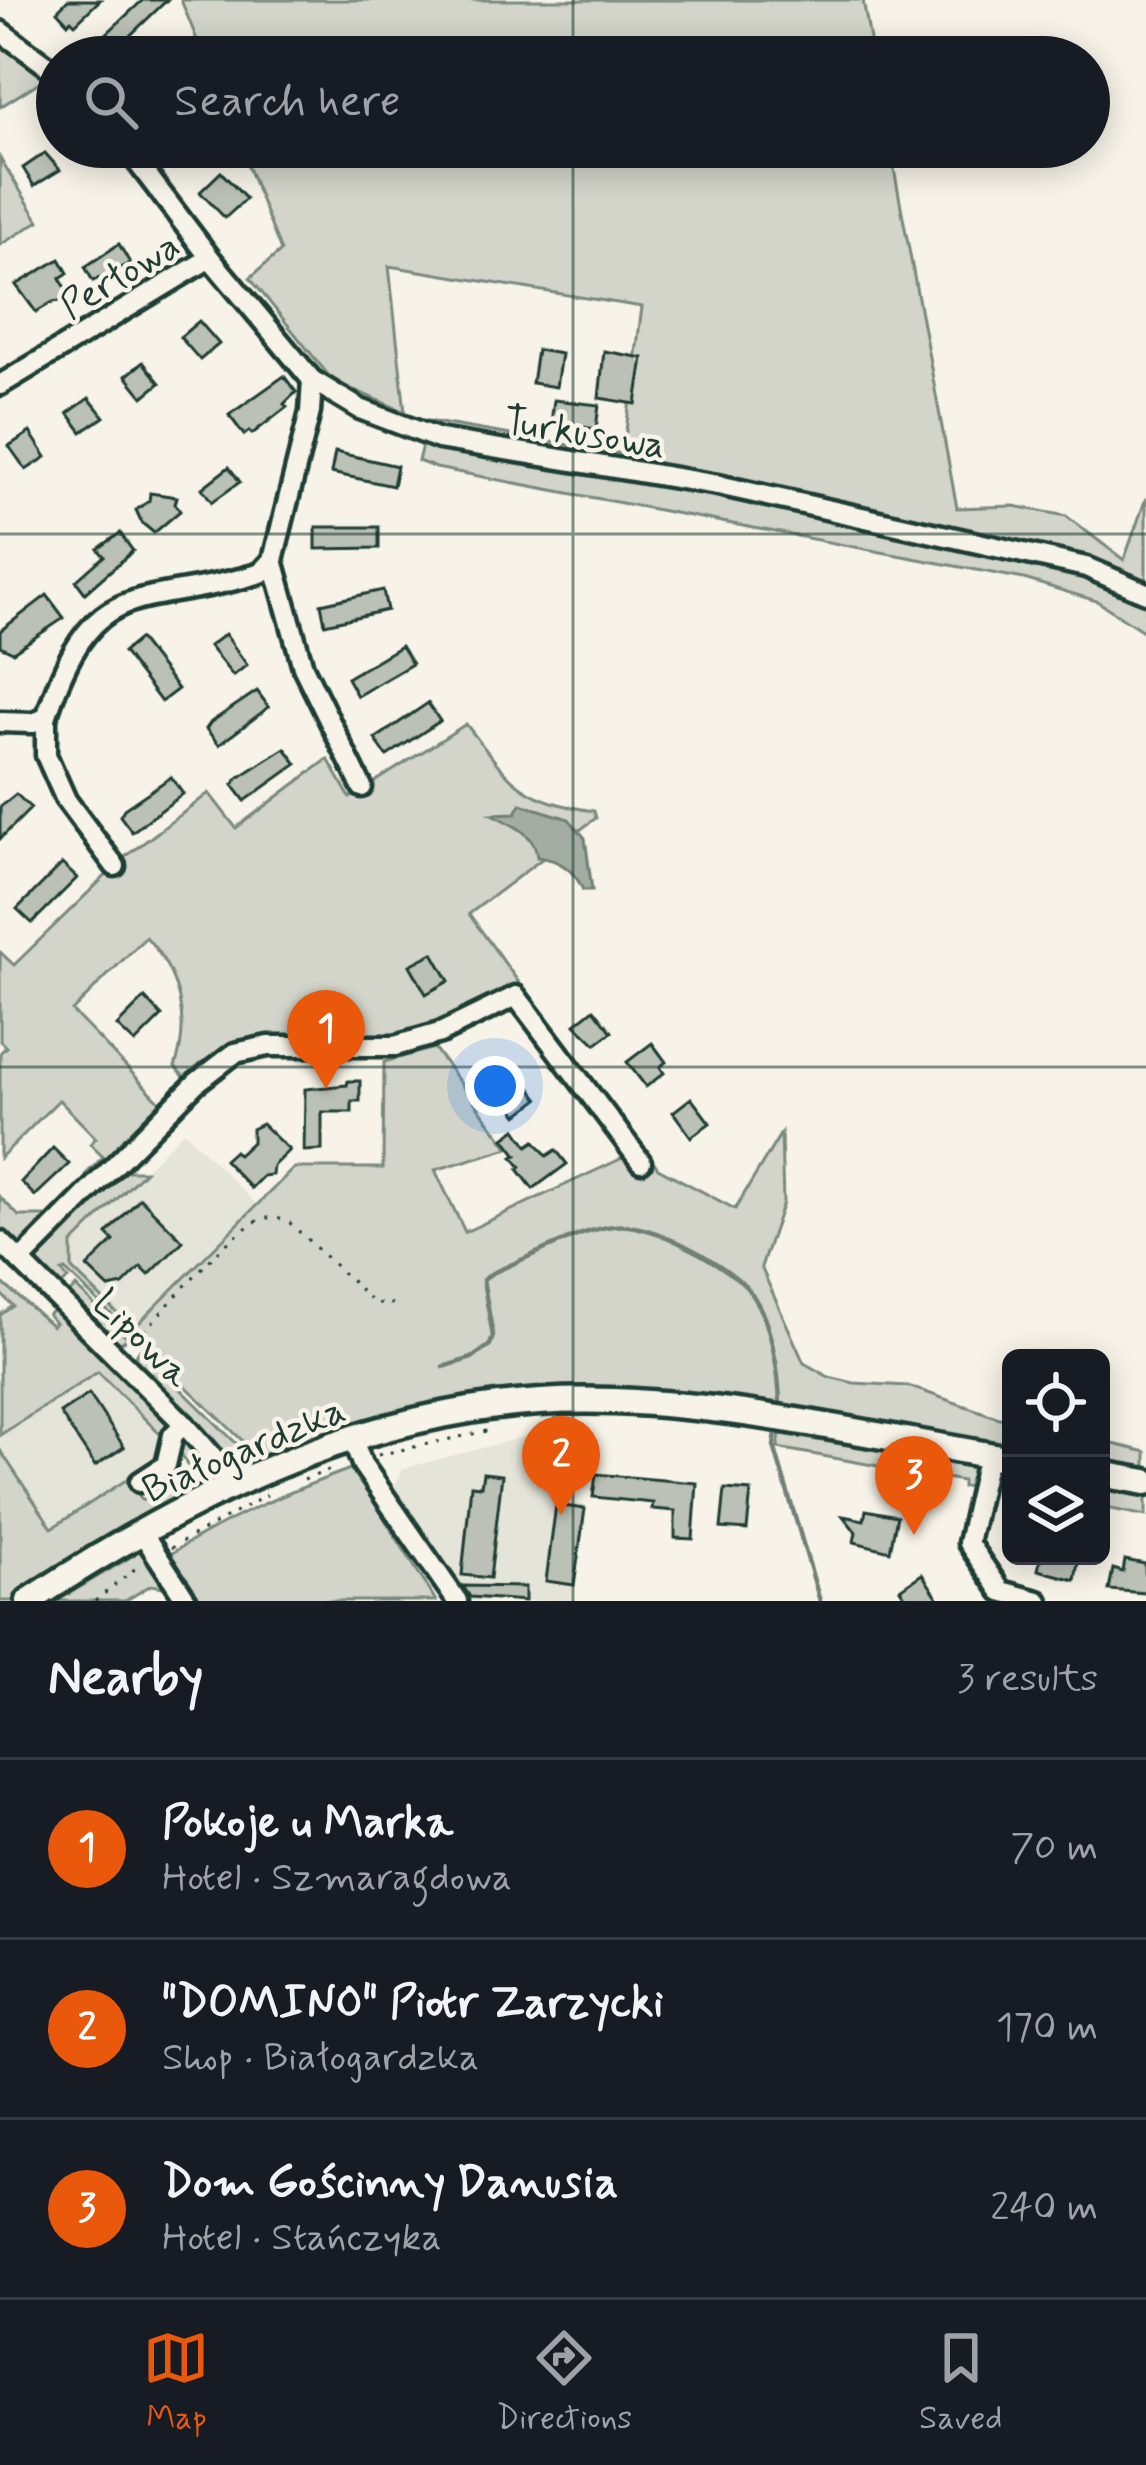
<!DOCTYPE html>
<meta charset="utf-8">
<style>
:root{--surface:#171b24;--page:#242831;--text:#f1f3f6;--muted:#9ea1a6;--line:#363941;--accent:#ea580c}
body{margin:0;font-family:Mynerve,sans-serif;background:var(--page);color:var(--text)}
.controls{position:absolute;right:36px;bottom:36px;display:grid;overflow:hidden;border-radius:18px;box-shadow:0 6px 30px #0003}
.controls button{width:108px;height:108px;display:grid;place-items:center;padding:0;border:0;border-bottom:3px solid var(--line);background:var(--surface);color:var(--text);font:60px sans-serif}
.you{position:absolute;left:495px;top:1086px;width:42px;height:42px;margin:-30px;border:9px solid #fff;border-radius:50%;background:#1a73e8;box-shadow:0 0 0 18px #1a73e833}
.badge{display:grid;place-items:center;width:78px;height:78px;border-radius:50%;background:var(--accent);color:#fff;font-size:39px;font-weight:700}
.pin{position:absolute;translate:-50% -99px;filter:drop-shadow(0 3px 6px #0008)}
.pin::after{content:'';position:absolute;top:63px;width:42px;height:36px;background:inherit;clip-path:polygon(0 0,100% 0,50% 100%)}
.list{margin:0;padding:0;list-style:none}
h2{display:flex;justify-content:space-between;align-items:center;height:156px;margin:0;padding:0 48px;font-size:51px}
h2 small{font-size:39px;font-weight:400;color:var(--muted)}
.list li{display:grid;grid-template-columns:78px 1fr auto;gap:36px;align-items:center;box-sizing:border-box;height:180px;padding:0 48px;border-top:3px solid var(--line)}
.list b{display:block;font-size:45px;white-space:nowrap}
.list p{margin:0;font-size:39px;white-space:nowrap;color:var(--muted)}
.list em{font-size:39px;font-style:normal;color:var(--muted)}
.icon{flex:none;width:66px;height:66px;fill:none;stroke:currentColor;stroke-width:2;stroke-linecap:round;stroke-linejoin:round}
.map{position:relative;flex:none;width:1146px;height:1601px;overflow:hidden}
.search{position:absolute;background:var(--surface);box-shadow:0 6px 30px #0003;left:36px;right:36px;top:36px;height:132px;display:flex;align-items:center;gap:30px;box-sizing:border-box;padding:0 42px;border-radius:66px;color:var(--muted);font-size:45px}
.sheet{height:696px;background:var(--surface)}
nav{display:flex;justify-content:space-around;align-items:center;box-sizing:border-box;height:168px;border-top:3px solid var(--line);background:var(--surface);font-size:33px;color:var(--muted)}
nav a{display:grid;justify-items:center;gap:6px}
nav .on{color:var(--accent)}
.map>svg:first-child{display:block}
</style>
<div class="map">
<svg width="1146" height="1601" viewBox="0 0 1146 1601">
<rect width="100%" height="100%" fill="#f7f3e8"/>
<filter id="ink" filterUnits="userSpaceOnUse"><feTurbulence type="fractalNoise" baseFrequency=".00833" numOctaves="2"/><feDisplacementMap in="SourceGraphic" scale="24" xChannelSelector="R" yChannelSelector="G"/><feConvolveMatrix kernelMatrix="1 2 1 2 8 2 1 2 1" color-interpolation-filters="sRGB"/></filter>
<g filter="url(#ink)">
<g fill="#e5e4d9">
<polygon points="184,1131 257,1205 132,1329 72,1268 71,1243"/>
<polygon points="98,1372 159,1433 156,1460 52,1529 0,1450 0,1435"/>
<polygon points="538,1423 579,1423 569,1503 586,1506 573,1601 471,1601 394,1488 402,1469 538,1433"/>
</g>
<g fill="#d3d5ca" stroke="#79897f" stroke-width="3">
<polygon points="181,0 863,0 873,57 204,57"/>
<polygon points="0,42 49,76 0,107"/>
<polygon points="240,147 890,147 957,508 1014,506 1066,516 1124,560 1146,498 1146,633 1097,601 1024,579 436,468 418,461 428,421 623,454 642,307 389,266 405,412 333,381 250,278 281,251"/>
<polygon points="0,158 39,221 0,245"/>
<path d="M 466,724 C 510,781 519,800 594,811 L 596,818 L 469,914 L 520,984 L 427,1033 L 386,1042 L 270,1041 L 189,1082 L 175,1067 C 191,1021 179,973 146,937 L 72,1011 L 166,1108 L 89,1185 L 86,1174 L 103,1157 L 90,1144 L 96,1138 L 59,1100 L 0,1158 L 0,1053 L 6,1047 L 0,1041 L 0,952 L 14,965 L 125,857 L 209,793 L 236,828 L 328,759 L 350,798 Z"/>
<path d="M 434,1048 L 509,1148 L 435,1170 L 465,1232 L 629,1155 L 638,1166 L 650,1157 L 658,1168 L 735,1209 L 781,1133 L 783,1203 L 761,1267 L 804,1363 L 829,1377 L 854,1383 L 908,1386 L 1011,1422 L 1011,1450 L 783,1411 L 780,1405 L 778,1410 L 602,1392 L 253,1463 C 216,1462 158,1388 131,1361 L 140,1349 L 239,1446 L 246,1448 L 247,1445 L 65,1270 L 62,1272 L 68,1279 L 59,1289 L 34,1264 L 35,1256 L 116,1171 L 145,1171 L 72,1244 L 72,1269 L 133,1329 L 294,1168 L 383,1168 L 384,1062 Z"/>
<polygon points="0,1197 19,1216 45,1216 48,1226 17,1247 0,1231"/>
<polygon points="0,1281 52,1326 55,1323 48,1315 56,1307 171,1421 167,1431 159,1433 98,1372 0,1435 0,1315 13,1306 0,1293"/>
<polygon points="76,1287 128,1338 116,1346 66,1296"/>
<polygon points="780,1434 974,1466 974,1485 962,1487 962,1481 778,1448"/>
<polygon points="187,1437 213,1469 209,1485 81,1557 14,1601 0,1601 0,1450 52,1528 129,1478 142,1500 190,1470 177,1446 180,1438"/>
<polygon points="1101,1441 1146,1452 1146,1516 1101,1507 1101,1487 1138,1495 1142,1473 1101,1466"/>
<path d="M 353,1468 L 436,1601 L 196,1601 L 167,1556 C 226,1518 288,1492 353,1468 Z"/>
<polygon points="133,1548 146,1555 169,1588 151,1585 125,1601 44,1601"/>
</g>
<path fill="#a4ada3" stroke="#6f8077" stroke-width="3" d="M 521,804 L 569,819 L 585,838 L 592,890 L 583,890 C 574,869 559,859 537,857 C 535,832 512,825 492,814 L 516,813 Z"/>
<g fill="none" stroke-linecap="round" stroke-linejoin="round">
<g stroke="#6f8077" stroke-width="4.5">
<path d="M 443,1367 L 472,1358 L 490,1345 L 493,1336 L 483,1280 L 492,1273 C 527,1259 576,1231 613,1226 C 649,1221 721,1261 746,1287 C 771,1313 780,1375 780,1410"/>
<polyline points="777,1427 774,1446 820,1601"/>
<polyline points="55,1601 134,1554"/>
</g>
</g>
<g fill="#bbc1b6" stroke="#1f3d34" stroke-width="3">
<polygon points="68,0 100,0 75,24 71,20 68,23 57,11"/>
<polygon points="143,0 167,0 116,49 104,36"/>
<polygon points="45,153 60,170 34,186 23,168"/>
<polygon points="221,172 246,199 225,218 200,192"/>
<polygon points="119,244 130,263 93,281 85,267"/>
<polygon points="60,259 68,273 60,278 70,295 67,300 53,302 36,312 16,285"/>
<polygon points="199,321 219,344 200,360 180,337"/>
<polygon points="537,350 561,354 556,387 532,383"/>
<polygon points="604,351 643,358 636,404 599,398"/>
<polygon points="143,362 160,383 143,397 126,376"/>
<polygon points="284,376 296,392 284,404 287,407 252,434 249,431 244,435 229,415"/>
<polygon points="89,398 104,417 82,432 68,413"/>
<polygon points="554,400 599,405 596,429 551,423"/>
<polygon points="30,432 46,457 26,470 9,446"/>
<polygon points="335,452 397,466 393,486 331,473"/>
<polygon points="229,467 240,482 212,502 202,488"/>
<polygon points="150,493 177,497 175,504 180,511 154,533 142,523 136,510 149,501"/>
<polygon points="316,527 379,527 379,548 316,549"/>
<polygon points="120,533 133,551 85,593 76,581 104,556 98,549"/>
<polygon points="383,590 387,610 325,624 321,604"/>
<polygon points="47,595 64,618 13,652 0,646 0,631"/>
<polygon points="225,634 247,665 233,676 209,646"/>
<polygon points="139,639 178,689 161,702 123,652"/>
<polygon points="401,646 412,664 357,696 347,678"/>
<polygon points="257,691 269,707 219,745 206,729 211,722"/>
<polygon points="428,703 440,721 387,756 375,739"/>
<polygon points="285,748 297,764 245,801 233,785 238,778"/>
<polygon points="171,777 183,794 132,832 120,816 124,809"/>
<polygon points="16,794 31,808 0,839 0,807"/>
<polygon points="62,864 77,878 32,923 17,909"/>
<polygon points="433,953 449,981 426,994 410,965"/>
<polygon points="145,998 162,1016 135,1043 117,1026"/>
<polygon points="594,1009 612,1032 596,1044 575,1024"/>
<polygon points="652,1043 666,1062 660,1067 664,1073 646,1087 627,1062"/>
<polygon points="522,1077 539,1099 518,1115 500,1091 507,1081"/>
<polygon points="348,1081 360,1081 360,1101 352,1101 352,1112 322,1112 322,1150 304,1151 305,1089 347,1085"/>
<polygon points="691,1098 710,1123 691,1137 673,1112"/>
<polygon points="262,1124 289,1150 273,1166 272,1175 263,1176 251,1188 224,1160 234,1151 238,1155 252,1142 252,1129"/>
<polygon points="516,1129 528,1146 535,1141 547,1156 556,1150 567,1164 533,1189 518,1169 521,1167 513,1157 517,1155 504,1138"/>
<polygon points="53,1148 69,1164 35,1196 21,1182"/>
<polygon points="140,1198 183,1241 149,1275 141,1267 123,1285 109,1288 87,1267 114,1241 107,1234"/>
<polygon points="89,1394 124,1447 95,1466 60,1413"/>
<polygon points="483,1473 502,1475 490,1578 462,1575 471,1485 481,1486"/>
<polygon points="596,1474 697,1483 693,1539 675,1538 675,1511 652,1509 653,1503 593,1497"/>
<polygon points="725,1489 751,1491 747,1530 721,1528"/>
<polygon points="556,1505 585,1509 574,1585 546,1581"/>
<polygon points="866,1510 897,1516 890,1551 854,1542 856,1532 843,1516 864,1520"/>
<polygon points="1041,1556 1079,1556 1075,1580 1038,1570"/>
<polygon points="1125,1560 1145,1564 1146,1593 1109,1590 1113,1569 1123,1572"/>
<polygon points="922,1574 940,1601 908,1601 900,1589"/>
<polygon points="463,1586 525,1587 525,1601 470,1597"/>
</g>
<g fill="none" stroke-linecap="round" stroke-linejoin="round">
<g stroke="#1f3d34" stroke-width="27">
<g id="minor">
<polyline points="0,31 57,73"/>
<polyline points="126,147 210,258 312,380 360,409 439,439 718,485 1086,567 1146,593"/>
<polyline points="312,380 310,412 273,560 303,667 362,787"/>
<polyline points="0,385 210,258"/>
<polyline points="46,718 46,755 66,800 115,866"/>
<path d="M 0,722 L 33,723 L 46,718 C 94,568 140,611 261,573 L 273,560"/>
<polyline points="0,1241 184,1424 235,1482"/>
<polyline points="20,1261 196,1083 235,1053 268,1046 395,1046 440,1033 516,996 641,1162"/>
<polyline points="352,1437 362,1464 457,1601"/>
<polyline points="988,1455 968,1543 1001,1591 1038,1601"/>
<polyline points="140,1482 166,1465 173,1435 184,1424"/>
<polyline points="141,1531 187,1601"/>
</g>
</g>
<g stroke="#1f3d34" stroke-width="33">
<g id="major">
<polyline points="1101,1474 1146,1482"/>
<path d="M 29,1601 C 205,1485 398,1392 614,1401 C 747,1406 880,1437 1011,1459"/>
</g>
</g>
<g stroke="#1f3d34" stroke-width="3" stroke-dasharray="3 9" stroke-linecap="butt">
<path d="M 136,1340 C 163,1312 230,1230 262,1219 C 273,1216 280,1218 290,1223 L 369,1298 L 383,1305 L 397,1303"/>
<polyline points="378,1455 491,1430"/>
<polyline points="304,1480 334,1468"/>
<polyline points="171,1548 267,1495"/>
<polyline points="95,1601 141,1564"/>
</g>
<use href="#minor" stroke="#f7f3e8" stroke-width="18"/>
<use href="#major" stroke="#f7f3e8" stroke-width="24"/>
</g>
</g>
<path fill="none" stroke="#1f3d34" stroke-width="3" stroke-opacity="0.55" d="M 573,0 L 573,57M 573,147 L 573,1601M 0,534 L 1146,534M 0,1067 L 1146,1067"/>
<g text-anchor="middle" stroke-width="9" stroke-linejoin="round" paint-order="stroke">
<g font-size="39" fill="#1f3d34" stroke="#f7f3e8">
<text transform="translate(119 274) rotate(-31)" y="14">Perłowa</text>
<text transform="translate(585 431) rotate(9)" y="14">Turkusowa</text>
<text transform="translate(143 1337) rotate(45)" y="14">Lipowa</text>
<text transform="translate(243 1448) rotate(-23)" y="14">Białogardzka</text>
</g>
</g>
</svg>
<div class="controls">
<button><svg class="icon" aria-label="locate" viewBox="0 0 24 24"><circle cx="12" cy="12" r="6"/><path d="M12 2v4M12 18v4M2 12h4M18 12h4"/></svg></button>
<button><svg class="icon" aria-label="layers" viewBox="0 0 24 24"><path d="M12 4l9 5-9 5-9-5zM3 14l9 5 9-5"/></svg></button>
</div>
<div class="you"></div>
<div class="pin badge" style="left:326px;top:1089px">1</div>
<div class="pin badge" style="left:561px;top:1515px">2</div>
<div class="pin badge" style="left:914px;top:1535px">3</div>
<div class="search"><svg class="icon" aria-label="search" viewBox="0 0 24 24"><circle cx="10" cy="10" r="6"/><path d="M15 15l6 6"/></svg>Search here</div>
</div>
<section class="sheet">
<h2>Nearby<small>3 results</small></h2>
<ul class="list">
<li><span class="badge">1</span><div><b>Pokoje u Marka</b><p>Hotel · Szmaragdowa</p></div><em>70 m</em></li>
<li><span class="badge">2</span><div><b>&quot;DOMINO&quot; Piotr Zarzycki</b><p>Shop · Białogardzka</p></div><em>170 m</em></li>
<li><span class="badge">3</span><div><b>Dom Gościnny Danusia</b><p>Hotel · Stańczyka</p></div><em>240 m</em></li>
</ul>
</section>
<nav>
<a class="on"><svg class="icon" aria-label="map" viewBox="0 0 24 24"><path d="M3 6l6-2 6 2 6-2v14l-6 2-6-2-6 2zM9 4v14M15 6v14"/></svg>Map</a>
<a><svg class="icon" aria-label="directions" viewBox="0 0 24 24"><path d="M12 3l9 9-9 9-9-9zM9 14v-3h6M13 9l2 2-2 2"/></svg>Directions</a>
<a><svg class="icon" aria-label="saved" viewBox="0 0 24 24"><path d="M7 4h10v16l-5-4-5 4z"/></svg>Saved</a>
</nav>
